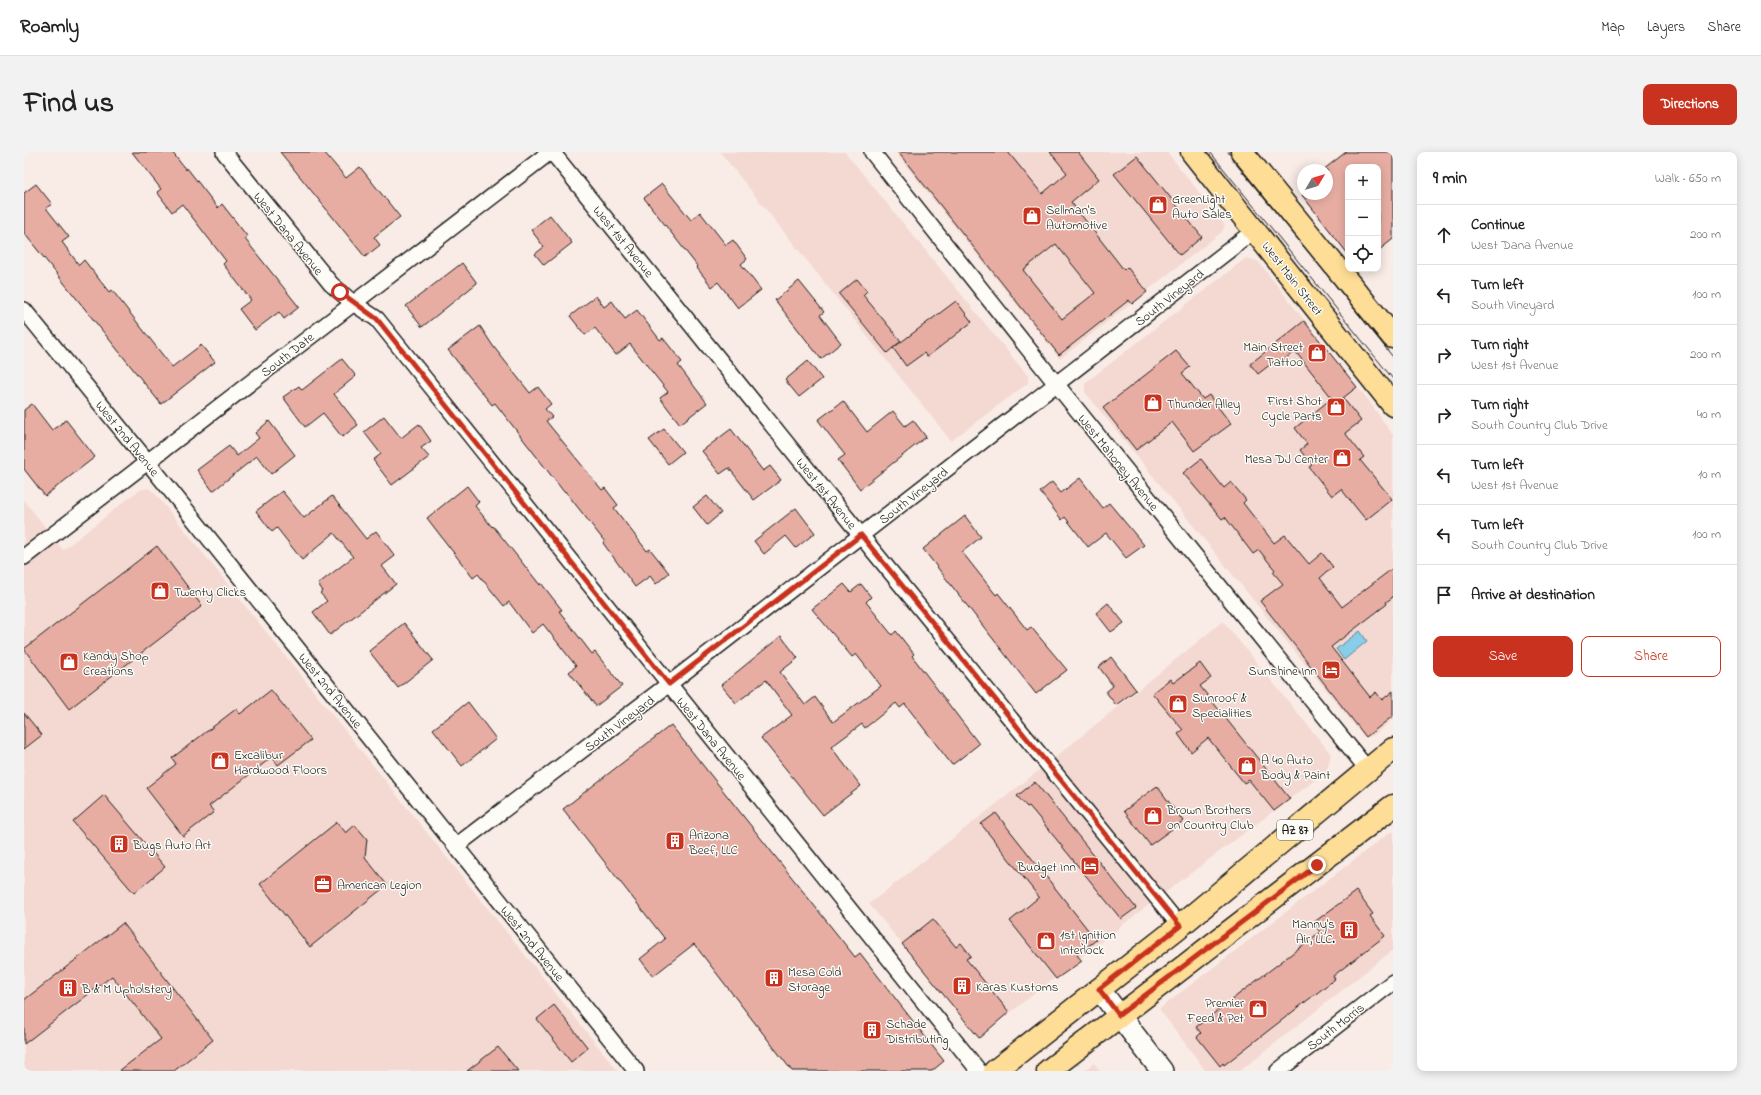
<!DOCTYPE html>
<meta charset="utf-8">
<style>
:root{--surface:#fff;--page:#f2f2f2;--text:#222;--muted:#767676;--line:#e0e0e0;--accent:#c8321e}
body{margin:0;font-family:"Indie Flower",sans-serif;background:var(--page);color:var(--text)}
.controls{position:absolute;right:12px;top:12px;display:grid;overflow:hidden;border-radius:8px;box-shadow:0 2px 10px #0003}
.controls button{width:36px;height:36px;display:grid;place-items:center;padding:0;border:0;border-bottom:1px solid var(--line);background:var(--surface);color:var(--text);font:20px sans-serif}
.compass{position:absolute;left:1273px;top:12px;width:36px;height:36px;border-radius:50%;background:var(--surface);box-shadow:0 2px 10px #0003;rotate:52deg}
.stop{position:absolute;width:12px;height:12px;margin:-9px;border:3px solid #c8321e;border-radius:50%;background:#fff}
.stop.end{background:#c8321e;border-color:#fff;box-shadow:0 1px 4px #0008}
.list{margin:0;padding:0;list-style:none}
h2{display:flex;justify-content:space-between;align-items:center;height:52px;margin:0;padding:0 16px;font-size:17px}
h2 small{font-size:13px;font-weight:400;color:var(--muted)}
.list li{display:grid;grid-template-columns:26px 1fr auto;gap:12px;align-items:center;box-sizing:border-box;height:60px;padding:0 16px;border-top:1px solid var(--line)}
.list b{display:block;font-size:15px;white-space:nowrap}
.list p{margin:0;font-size:13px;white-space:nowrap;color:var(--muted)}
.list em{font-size:13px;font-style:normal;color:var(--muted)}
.actions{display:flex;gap:8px;padding:12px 16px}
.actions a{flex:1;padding:9px 0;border:1px solid var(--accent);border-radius:8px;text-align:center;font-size:14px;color:var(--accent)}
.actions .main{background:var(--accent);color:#fff}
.icon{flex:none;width:22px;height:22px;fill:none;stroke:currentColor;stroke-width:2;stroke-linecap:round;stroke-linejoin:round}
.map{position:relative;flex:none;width:1369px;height:919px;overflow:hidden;border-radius:8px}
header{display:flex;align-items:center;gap:24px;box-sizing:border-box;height:56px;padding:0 20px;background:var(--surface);border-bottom:1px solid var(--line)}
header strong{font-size:19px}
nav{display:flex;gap:22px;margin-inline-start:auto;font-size:14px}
.intro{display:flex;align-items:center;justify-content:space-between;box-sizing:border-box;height:96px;padding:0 24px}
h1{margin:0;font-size:28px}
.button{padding:10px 18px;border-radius:8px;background:var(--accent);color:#fff;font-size:14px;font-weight:700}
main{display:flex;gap:24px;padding:0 24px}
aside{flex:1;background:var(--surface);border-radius:8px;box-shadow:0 2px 10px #0003}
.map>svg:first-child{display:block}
</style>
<header>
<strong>Roamly</strong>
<nav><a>Map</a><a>Layers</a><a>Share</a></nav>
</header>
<div class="intro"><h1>Find us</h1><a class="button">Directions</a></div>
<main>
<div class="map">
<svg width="1369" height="919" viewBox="0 0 1369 919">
<rect width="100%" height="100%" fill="#f9ece6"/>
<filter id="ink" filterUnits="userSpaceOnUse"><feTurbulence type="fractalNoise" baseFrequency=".025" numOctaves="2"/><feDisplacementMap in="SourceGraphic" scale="8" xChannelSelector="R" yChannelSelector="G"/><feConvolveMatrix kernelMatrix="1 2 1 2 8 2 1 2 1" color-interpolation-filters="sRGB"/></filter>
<g filter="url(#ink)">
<g fill="#f4d9d2">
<polygon points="696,0 821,0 1004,224 1004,231 927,289"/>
<polygon points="871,0 1143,0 1201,73 1198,80 1036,207"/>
<polygon points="1222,106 1234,109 1333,235 1342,245 1369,283 1369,567 1349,584 1340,585 1061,240 1061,231"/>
<polygon points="124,336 130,340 594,919 0,919 0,348 39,398 106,345 116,338"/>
<polygon points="1199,469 1307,602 1303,619 1114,761 955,885 845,752 1023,612"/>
<polygon points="1369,678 1369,798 1216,919 1182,919 1135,857"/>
<polygon points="1070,911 1076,919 1060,919"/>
</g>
<polygon fill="#88cde9" stroke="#5d8697" points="1336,479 1343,489 1320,508 1312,497"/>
<g fill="#e7ada3" stroke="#1c1c1c" fill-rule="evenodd">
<polygon points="108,0 148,0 162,18 163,16 194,56 198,52 223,84 221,87 275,155 260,167 255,160 231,178 215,157 227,148 199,112 202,109 158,52 148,60 133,40 137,37"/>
<polygon points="256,0 300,0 322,26 336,15 376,65 350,85 356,93 341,105"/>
<path d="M 874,0 L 984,0 L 1018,42 L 1043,21 L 1026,0 L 1054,0 L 1075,27 L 1047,50 L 1100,118 L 1103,115 L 1123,140 L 1108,152 L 1105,148 L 1035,203 ZM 1032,92 L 1071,141 L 1038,167 L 999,118 Z"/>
<polygon points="1322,0 1369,0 1369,87 1354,99 1354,15 1324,15 1324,102 1278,43 1303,42 1303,18 1299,18"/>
<polygon points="1113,4 1178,85 1156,103 1090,22"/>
<polygon points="12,32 28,52 22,56 45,85 38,90 55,113 60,108 85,140 88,138 148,215 177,193 191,210 137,252 0,81 0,41"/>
<polygon points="638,32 667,68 676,60 702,93 709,88 723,107 717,112 737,138 714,156 694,130 688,135 673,116 674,115 620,46"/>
<polygon points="526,63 548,91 520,113 511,102 520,95 507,78"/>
<polygon points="438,111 453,131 398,175 382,154"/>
<polygon points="833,127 843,139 839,143 877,189 863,201 815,142"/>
<polygon points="775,129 800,160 796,163 817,191 797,207 751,148"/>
<polygon points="572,144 580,155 588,149 601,167 613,158 636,188 639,186 658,210 654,213 683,251 656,272 636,246 644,240 606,192 592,203 571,176 561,183 546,164"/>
<polygon points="932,149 948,170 903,205 900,201 882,214 869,196"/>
<polygon points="1280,169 1333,235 1319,246 1337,269 1321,281 1340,305 1336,308 1368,347 1342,368 1317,337 1308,344 1285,315 1288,313 1276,298 1283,292 1271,276 1308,246 1271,199 1255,212 1252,208 1234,222 1226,212"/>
<polygon points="456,174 469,194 506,241 514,235 527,252 521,257 528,265 522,269 578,338 581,336 594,353 590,356 623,399 626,397 645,421 632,432 626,424 611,435 579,391 581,390 541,339 540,340 471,251 468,253 424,198"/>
<polygon points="1152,199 1166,215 1158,221 1179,247 1185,243 1207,272 1170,299 1148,270 1112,298 1079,256"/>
<polygon points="318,207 332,224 310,242 334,273 318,285 299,261 281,275 259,245 275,234 278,238"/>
<polygon points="784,209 798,227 775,245 761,228"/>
<polygon points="819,249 843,280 869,259 881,274 889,268 902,285 836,337 814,308 821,303 794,268"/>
<polygon points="8,252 28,278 42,268 71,305 21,344 0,317 0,258"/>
<polygon points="360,264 377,286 395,272 407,289 397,296 405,305 368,333 349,308 357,302 340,280"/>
<polygon points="245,269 271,303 247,322 233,304 189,339 173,318 205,294 213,304 235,286 231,281"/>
<polygon points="640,277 659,300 644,312 625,288"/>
<polygon points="707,277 739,319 746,314 757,328 730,348 705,316 696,322 678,299"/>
<polygon points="1177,307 1200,336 1207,330 1222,348 1219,351 1250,391 1261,383 1285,412 1298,401 1309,415 1296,426 1318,455 1369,416 1369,445 1362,450 1363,452 1307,495 1346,545 1352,540 1358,548 1369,539 1369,564 1342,585 1236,449 1259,432 1249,420 1251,418 1235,398 1229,402 1201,365 1198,367 1159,321"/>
<polygon points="1056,326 1079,356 1085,351 1120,393 1102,406 1082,381 1064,395 1041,365 1038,368 1016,340 1028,330 1037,341"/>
<polygon points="443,334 455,350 451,354 468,375 469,374 516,433 517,431 538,458 535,459 568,502 571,500 598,534 572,554 545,520 552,514 519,472 508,481 485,450 480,454 454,422 449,426 403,366"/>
<polygon points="258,339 280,366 308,344 342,387 352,379 371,404 358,414 372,432 306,483 289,460 303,449 296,441 299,439 294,432 329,405 310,381 278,408 253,376 248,380 232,359"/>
<polygon points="683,344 697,361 683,373 669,355"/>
<polygon points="772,356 791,381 772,396 762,384 740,402 730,389"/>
<polygon points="941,364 957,385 938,400 972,443 974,441 1003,478 1007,475 1043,518 1012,542 899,397"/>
<polygon points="133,394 178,454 45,557 0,497"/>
<polygon points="820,432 827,440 837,432 847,445 842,450 868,483 872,479 890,502 888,504 955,592 928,613 881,552 876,556 872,551 841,576 838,572 807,595 837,634 799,663 737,586 768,563 742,528 712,551 697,533 757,484 774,506 756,520 781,553 791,545 809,570 857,534 832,502 828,505 788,457"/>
<polygon points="1084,451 1100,471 1087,480 1072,461"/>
<polygon points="380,471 409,508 374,536 345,499"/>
<polygon points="1087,505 1112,538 1092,553 1082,540 1089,534 1075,515"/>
<polygon points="1176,511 1187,526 1176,534 1266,647 1250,659 1225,628 1220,631 1184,586 1167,600 1154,582 1159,578 1128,541 1146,527 1149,531"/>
<polygon points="247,538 287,588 254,613 248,605 185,654 190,660 159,684 122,636 152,612 148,606 212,557 216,562"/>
<polygon points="444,550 472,587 438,614 409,577"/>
<polygon points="0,561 18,583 0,597"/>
<polygon points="647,573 831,805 836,801 920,909 908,919 768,919 670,792 629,824 616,807 641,787 539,657"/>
<polygon points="1011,630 1112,756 1097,767 1011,661 1005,654 1003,655 993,644"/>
<polygon points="1133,634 1159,669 1126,693 1100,659"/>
<polygon points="80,643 141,715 110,741 49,670"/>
<polygon points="972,661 1072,788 1053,803 1058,809 1032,827 986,769 1015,745 957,672"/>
<polygon points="313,670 322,681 331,673 343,687 341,705 363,733 286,795 236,732"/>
<polygon points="1332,739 1349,762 1346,764 1361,784 1309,824 1311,827 1200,913 1199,911 1196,914 1173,885 1177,881 1172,875 1296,780 1289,771"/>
<polygon points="909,767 932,795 937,791 947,804 942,807 985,860 955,886 878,792"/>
<polygon points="99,771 189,888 150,919 95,919 137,887 88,824 0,892 0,848"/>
<polygon points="530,853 564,896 547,910 513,867"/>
<polygon points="474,895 494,919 443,919"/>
</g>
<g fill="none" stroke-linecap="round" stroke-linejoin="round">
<g stroke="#1c1c1c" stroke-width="18">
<g id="street">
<polyline points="200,0 307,132 329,151 353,167 955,919"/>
<polyline points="528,0 847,396 1156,774"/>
<polyline points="848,0 1033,233 1344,618"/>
<polyline points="0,158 123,309 612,919"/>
<polyline points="0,405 526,0"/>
<polyline points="432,694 645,532 1231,78"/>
<polyline points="1254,919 1369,830"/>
</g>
</g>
<g stroke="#1c1c1c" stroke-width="24">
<polyline id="secondary" points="1075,837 1138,919"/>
</g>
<g stroke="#1c1c1c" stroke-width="25">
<g id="primary">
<polyline points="1168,0 1369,253"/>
<polyline points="1218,0 1369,185"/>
<polyline points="971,919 1156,774 1369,597"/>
<polyline points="1024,919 1369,654"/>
</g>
</g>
<use href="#street" stroke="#fdfcf7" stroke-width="15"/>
<use href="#secondary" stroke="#fdfcf7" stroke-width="21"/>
<use href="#primary" stroke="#fedd96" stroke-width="22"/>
<g stroke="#1c1c1c" stroke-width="1">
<polyline points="1186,0 1369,227"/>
<polyline points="1204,0 1369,205"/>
</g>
</g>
</g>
<g fill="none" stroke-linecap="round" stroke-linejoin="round" filter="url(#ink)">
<polyline stroke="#c8321e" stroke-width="5" points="316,140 353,167 645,532 837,383 1156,774 1075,837 1095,863 1293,713"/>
</g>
<defs>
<g id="shop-square" transform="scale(1)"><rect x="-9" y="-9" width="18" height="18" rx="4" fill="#c8321e" stroke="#fdfcf7"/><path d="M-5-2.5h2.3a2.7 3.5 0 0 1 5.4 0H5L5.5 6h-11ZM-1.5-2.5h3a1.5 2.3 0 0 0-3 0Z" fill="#fff"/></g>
<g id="hotel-square" transform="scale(1)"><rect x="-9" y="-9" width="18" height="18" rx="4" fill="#c8321e" stroke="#fdfcf7"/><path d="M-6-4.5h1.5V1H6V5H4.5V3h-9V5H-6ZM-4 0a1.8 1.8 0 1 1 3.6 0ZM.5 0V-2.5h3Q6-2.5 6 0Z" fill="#fff"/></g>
<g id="building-square" transform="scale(1)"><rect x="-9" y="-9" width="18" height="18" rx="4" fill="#c8321e" stroke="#fdfcf7"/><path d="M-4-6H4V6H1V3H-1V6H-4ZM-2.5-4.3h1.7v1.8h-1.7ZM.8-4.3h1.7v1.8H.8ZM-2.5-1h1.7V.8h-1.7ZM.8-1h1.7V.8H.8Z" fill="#fff"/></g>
<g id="office-square" transform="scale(1)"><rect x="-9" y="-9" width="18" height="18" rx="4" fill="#c8321e" stroke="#fdfcf7"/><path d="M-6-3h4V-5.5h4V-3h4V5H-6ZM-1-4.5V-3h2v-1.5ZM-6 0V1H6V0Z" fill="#fff"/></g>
</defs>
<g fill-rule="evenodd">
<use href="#shop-square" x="1134" y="53"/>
<use href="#shop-square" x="1008" y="64"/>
<use href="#shop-square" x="1293" y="201"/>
<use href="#shop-square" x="1129" y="251"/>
<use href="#shop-square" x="1312" y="255"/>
<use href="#shop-square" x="1318" y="306"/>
<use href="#shop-square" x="136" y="439"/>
<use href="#shop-square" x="45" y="510"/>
<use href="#hotel-square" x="1307" y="518"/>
<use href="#shop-square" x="1154" y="552"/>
<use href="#shop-square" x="196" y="609"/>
<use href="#shop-square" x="1223" y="614"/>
<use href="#shop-square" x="1129" y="664"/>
<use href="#building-square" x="651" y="689"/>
<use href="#building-square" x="95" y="692"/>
<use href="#hotel-square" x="1066" y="714"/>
<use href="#office-square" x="299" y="732"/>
<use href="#building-square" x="1325" y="778"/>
<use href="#shop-square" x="1022" y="789"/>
<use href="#building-square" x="750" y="826"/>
<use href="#building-square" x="938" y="834"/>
<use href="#building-square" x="44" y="836"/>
<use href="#shop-square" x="1234" y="857"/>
<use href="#building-square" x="848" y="878"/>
</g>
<g text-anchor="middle" stroke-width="3" stroke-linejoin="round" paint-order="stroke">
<rect fill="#fdfcf7" stroke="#605f5e" stroke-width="1" x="1253" y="668" width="36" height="20" rx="3"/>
<g font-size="12" font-weight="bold" fill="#1c1c1c">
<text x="1271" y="682">AZ 87</text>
</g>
<g font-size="13" fill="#1c1c1c" stroke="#fdfcf7" text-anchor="start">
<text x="1148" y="51">GreenLight<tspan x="1148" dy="15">Auto Sales</tspan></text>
<text x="1022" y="62">Sellman's<tspan x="1022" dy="15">Automotive</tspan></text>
<text x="1279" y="199" text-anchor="end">Main Street<tspan x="1279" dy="15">Tattoo</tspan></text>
<text x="1298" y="253" text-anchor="end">First Shot<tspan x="1298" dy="15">Cycle Parts</tspan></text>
<text x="1143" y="256">Thunder Alley</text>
<text x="1304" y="311" text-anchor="end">Mesa DJ Center</text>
<text x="150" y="444">Twenty Clicks</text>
<text x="59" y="508">Kandy Shop<tspan x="59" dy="15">Creations</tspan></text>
<text x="1293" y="523" text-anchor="end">Sunshine Inn</text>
<text x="1168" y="550">Sunroof &amp;<tspan x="1168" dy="15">Specialities</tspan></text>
<text x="210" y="607">Excalibur<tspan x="210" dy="15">Hardwood Floors</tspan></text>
<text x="1237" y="612">A 40 Auto<tspan x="1237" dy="15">Body &amp; Paint</tspan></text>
<text x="1143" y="662">Brown Brothers<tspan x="1143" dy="15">on Country Club</tspan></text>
<text x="665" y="687">Arizona<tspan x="665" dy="15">Beef, LLC</tspan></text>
<text x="109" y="697">Bugs Auto Art</text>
<text x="1052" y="719" text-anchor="end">Budget Inn</text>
<text x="313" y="737">American Legion</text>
<text x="1311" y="776" text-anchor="end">Manny's<tspan x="1311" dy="15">Air, LLC.</tspan></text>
<text x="1036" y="787">1st Ignition<tspan x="1036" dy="15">Interlock</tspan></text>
<text x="764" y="824">Mesa Cold<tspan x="764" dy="15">Storage</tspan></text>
<text x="952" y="839">Karas Kustoms</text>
<text x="58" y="841">B &amp; M Upholstery</text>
<text x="1220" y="855" text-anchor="end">Premier<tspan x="1220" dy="15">Feed &amp; Pet</tspan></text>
<text x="862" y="876">Schade<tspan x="862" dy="15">Distributing</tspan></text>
</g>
<g font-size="13" fill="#1c1c1c" stroke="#fdfcf7">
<text transform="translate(265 81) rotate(51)" y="5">West Dana Avenue</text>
<text transform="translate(600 89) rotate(51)" y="5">West 1st Avenue</text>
<text transform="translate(1269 126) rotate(52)" y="5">West Main Street</text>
<text transform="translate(1145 145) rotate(-38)" y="5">South Vineyard</text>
<text transform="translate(263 202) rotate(-38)" y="5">South Date</text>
<text transform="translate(104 286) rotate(51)" y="5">West 2nd Avenue</text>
<text transform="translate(1095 310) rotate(51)" y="5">West Mahoney Avenue</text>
<text transform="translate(803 341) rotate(51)" y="5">West 1st Avenue</text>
<text transform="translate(889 343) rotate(-38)" y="5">South Vineyard</text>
<text transform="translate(307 538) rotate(51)" y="5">West 2nd Avenue</text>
<text transform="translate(595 571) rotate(-37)" y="5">South Vineyard</text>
<text transform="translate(688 586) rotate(51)" y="5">West Dana Avenue</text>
<text transform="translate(509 791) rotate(51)" y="5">West 2nd Avenue</text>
<text transform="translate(1311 874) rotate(-38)" y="5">South Morris</text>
</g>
</g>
</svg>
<div class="controls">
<button>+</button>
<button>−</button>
<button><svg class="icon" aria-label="locate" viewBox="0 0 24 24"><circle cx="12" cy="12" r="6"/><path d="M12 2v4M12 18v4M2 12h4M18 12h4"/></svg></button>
</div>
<svg class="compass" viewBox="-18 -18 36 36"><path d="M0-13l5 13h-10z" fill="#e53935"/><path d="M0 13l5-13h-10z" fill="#767676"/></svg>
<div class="stop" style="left:316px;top:140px"></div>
<div class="stop end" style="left:1293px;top:713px"></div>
</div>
<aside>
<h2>9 min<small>Walk · 650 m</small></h2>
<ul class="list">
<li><svg class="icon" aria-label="ahead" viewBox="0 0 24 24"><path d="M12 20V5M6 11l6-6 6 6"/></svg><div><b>Continue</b><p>West Dana Avenue</p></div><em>200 m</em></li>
<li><svg class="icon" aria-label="left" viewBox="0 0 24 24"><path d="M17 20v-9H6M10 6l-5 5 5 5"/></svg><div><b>Turn left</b><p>South Vineyard</p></div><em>100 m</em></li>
<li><svg class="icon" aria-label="right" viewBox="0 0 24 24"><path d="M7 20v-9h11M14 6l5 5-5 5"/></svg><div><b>Turn right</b><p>West 1st Avenue</p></div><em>200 m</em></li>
<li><svg class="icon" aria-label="right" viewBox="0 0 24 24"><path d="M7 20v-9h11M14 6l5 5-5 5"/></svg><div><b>Turn right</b><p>South Country Club Drive</p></div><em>40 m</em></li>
<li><svg class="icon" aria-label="left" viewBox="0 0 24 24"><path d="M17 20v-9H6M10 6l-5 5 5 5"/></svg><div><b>Turn left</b><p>West 1st Avenue</p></div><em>10 m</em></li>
<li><svg class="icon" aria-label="left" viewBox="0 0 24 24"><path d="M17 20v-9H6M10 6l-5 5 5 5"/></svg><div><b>Turn left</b><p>South Country Club Drive</p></div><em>100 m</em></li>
<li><svg class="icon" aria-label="arrive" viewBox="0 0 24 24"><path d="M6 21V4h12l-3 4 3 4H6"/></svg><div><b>Arrive at destination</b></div></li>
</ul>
<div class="actions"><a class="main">Save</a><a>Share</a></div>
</aside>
</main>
